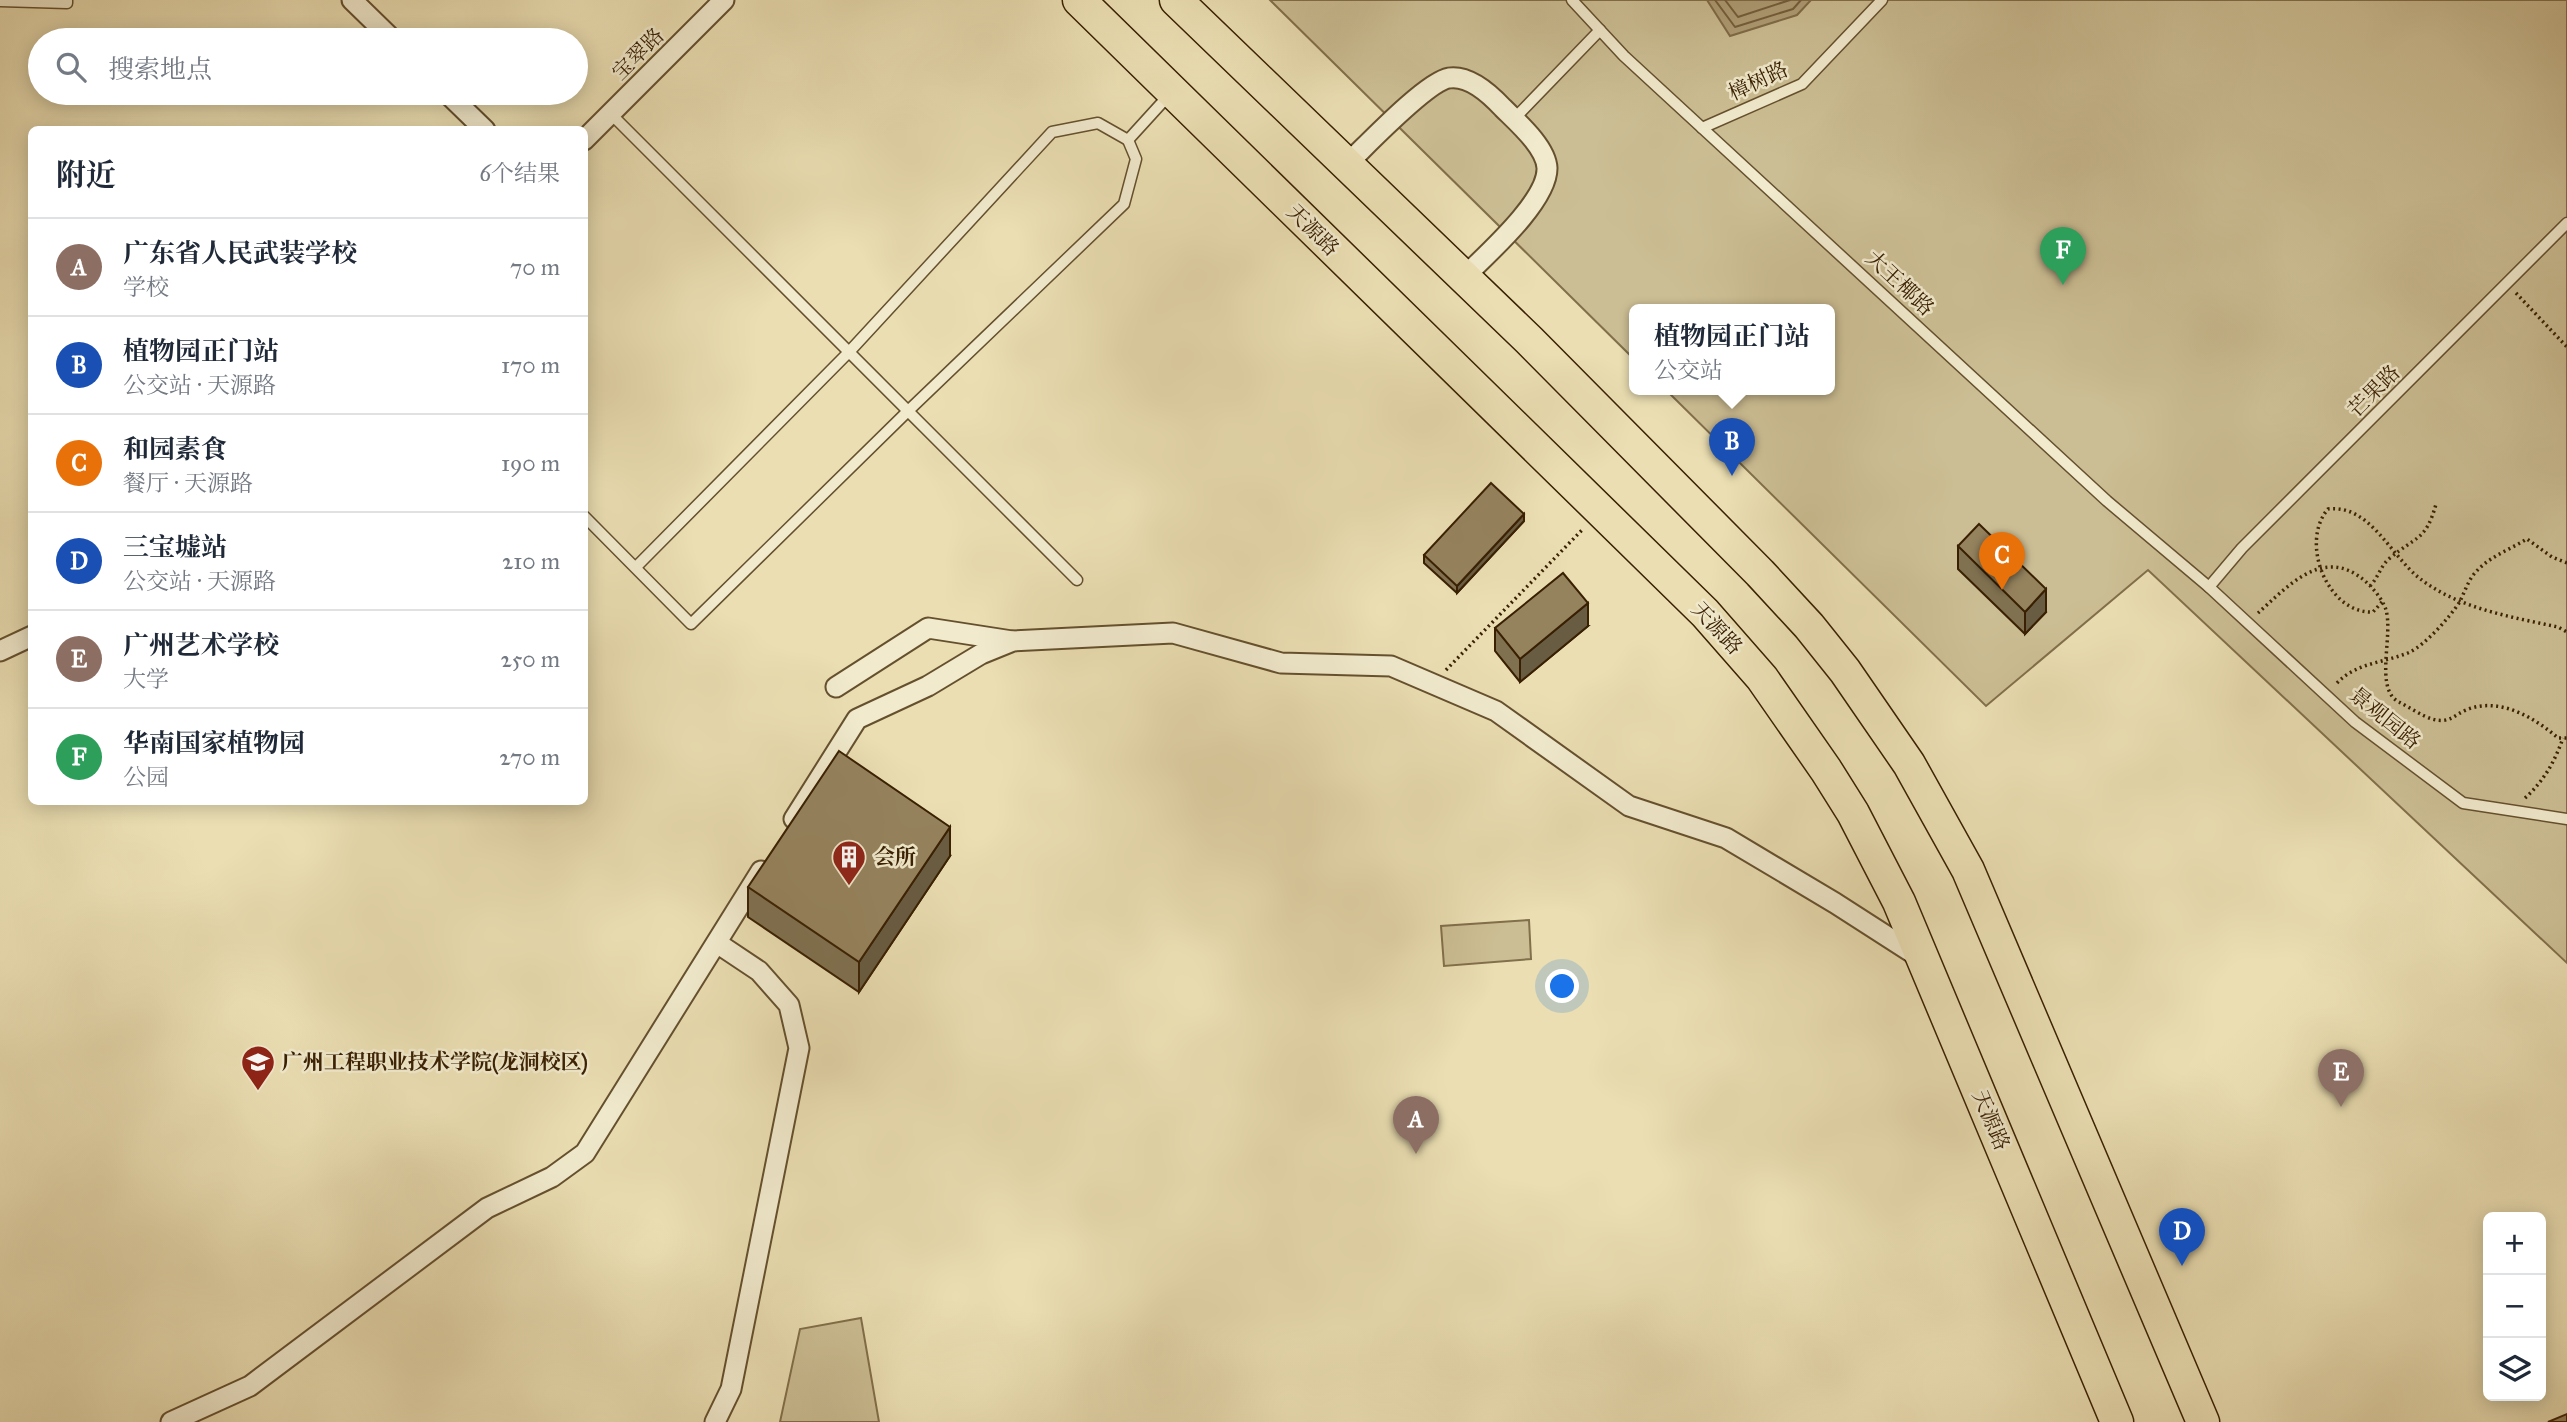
<!DOCTYPE html>
<html lang="zh">
<meta charset="utf-8">
<style>
:root{--surface:#fff;--page:#f2f2f3;--text:#1f2937;--muted:#747a83;--line:#e0e1e3;--accent:#8f2418}
body{margin:0;font-family:"IM FELL Great Primer","Noto Serif SC",serif;background:var(--page);color:var(--text)}
.controls{position:absolute;right:21px;bottom:21px;display:grid;overflow:hidden;border-radius:10px;box-shadow:0 4px 18px #0003}
.controls button{width:63px;height:63px;display:grid;place-items:center;padding:0;border:0;border-bottom:2px solid var(--line);background:var(--surface);color:var(--text);font:35px sans-serif}
.you{position:absolute;left:1563px;top:987px;width:24px;height:24px;margin:-18px;border:5px solid #fff;border-radius:50%;background:#1a73e8;box-shadow:0 0 0 10px #1a73e833}
.badge{display:grid;place-items:center;width:46px;height:46px;border-radius:50%;background:var(--accent);color:#fff;font-size:23px;font-weight:700}
.pin{position:absolute;translate:-50% -58px;filter:drop-shadow(0 2px 4px #0008)}
.pin::after{content:'';position:absolute;top:37px;width:24px;height:21px;background:inherit;clip-path:polygon(0 0,100% 0,50% 100%)}
.popup{position:absolute;left:1629px;top:304px;width:206px;height:91px;box-sizing:border-box;display:grid;place-content:center;border-radius:10px;background:var(--surface);filter:drop-shadow(0 2px 5px #0005);font-size:23px;white-space:nowrap;color:var(--muted)}
.popup b{font-size:26px;color:var(--text)}
.popup::after{content:'';position:absolute;left:50%;top:100%;margin-left:-14px;border:14px solid transparent;border-top-color:var(--surface)}
.list{margin:0;padding:0;list-style:none}
h2{display:flex;justify-content:space-between;align-items:center;height:91px;margin:0;padding:0 28px;font-size:30px}
h2 small{font-size:23px;font-weight:400;color:var(--muted)}
.list li{display:grid;grid-template-columns:46px 1fr auto;gap:21px;align-items:center;box-sizing:border-box;height:98px;padding:0 28px;border-top:2px solid var(--line)}
.list b{display:block;font-size:26px;white-space:nowrap}
.list p{margin:0;font-size:23px;white-space:nowrap;color:var(--muted)}
.list em{font-size:23px;font-style:normal;color:var(--muted)}
.icon{flex:none;width:38px;height:38px;fill:none;stroke:currentColor;stroke-width:2;stroke-linecap:round;stroke-linejoin:round}
.map{position:relative;flex:none;width:2567px;height:1422px;overflow:hidden}
.search{position:absolute;background:var(--surface);box-shadow:0 4px 18px #0003;left:28px;top:28px;width:560px;height:77px;display:flex;align-items:center;gap:18px;box-sizing:border-box;padding:0 24px;border-radius:38px;color:var(--muted);font-size:26px}
.panel{position:absolute;background:var(--surface);box-shadow:0 4px 18px #0003;left:28px;top:126px;width:560px;height:679px;border-radius:10px}
.map>svg:first-child{display:block}
</style>
<div class="map">
<svg width="2567" height="1422" viewBox="0 0 2567 1422">
<rect width="100%" height="100%" fill="#eadeb2"/>
<filter id="stains"><feTurbulence type="fractalNoise" baseFrequency=".00286" numOctaves="4"/><feColorMatrix values="0 0 0 0 .2 0 0 0 0 .09 0 0 0 0 .02 0 0 0 .5 -.17"/></filter>
<radialGradient id="worn" r=".72"><stop offset=".6" stop-color="#630" stop-opacity="0"/><stop offset="1" stop-color="#630" stop-opacity=".3"/></radialGradient>
<g fill="#ccbe94" stroke="#826f4b" stroke-width="2">
<polygon points="1270,0 2567,0 2567,963 2148,570 1986,706 1666,390 1830,390 1830,310 1634,310 1634,359"/>
<polygon points="1529,920 1531,959 1444,966 1441,926"/>
<polygon points="861,1318 879,1422 780,1422 800,1329"/>
</g>
<polygon fill="#ae9d76" stroke="#7f6b48" stroke-width="2" points="1707,0 1811,0 1797,15 1730,36"/>
<g fill="none" stroke-linecap="round" stroke-linejoin="round">
<g stroke="#745e3c" stroke-width="2">
<polyline points="1715,0 1735,27 1793,9 1801,0"/>
<polyline points="1725,0 1738,17 1790,0"/>
</g>
<g stroke="#65502e" stroke-width="13">
<g id="service">
<polyline points="1572,0 1624,56 2107,501 2209,587 2355,722 2463,803 2567,819"/>
<polyline points="0,1 67,3 67,0"/>
<polyline points="611,114 1077,580"/>
<polyline points="1514,119 1600,30"/>
<polyline points="1702,128 1802,84 1882,0"/>
<polyline points="584,516 691,624 908,411 1124,204 1136,159 1128,140"/>
<polyline points="636,567 849,352 1052,132 1098,123 1128,140 1169,95"/>
<polyline points="2209,587 2242,548 2567,223"/>
</g>
</g>
<g stroke="#65502e" stroke-width="23">
<g id="minor">
<polyline points="352,0 393,40"/>
<polyline points="447,93 485,130"/>
<polyline points="584,140 724,0"/>
<path d="M 1347,164 C 1366,146 1426,82 1449,78 C 1469,75 1490,94 1503,108 C 1517,122 1546,147 1547,168 C 1548,201 1486,255 1464,277"/>
<polyline points="0,651 32,636"/>
<polyline points="836,687 928,628 1012,641"/>
<polyline points="794,819 857,719 928,686 981,654 1013,641 1173,633 1281,663 1391,666 1496,711 1629,806 1726,838 1835,903 1919,957"/>
<polyline points="171,1422 250,1386 487,1208 552,1177 585,1153 761,871"/>
<polyline points="715,1422 731,1389 799,1048 789,1005 759,971 720,945"/>
</g>
</g>
<g stroke="#392002" stroke-width="35">
<g id="trunk">
<polyline points="1079,0 1705,613 1762,678 1826,770 1853,813 1899,902 2117,1422"/>
<polyline points="1176,0 1529,340 1760,573 1809,626 1845,671 1909,764 1968,870 2203,1422"/>
</g>
</g>
<g stroke="#392002" stroke-width="3.5" stroke-dasharray="2 3.5" stroke-linecap="butt">
<polyline points="2516,293 2567,347"/>
<path d="M 2370,586 C 2378,578 2381,565 2390,558 C 2416,536 2426,541 2436,504"/>
<path d="M 2382,602 L 2373,612 C 2328,614 2299,543 2328,509 C 2369,504 2390,554 2418,577 C 2456,608 2511,617 2558,627 L 2567,632"/>
<path d="M 2258,613 C 2285,589 2319,550 2357,575 C 2368,582 2379,594 2385,607 C 2395,632 2373,689 2399,702 C 2409,707 2422,716 2432,719 C 2449,724 2454,715 2466,710 C 2499,696 2535,718 2558,738 L 2567,738"/>
<polyline points="1446,670 1582,530"/>
<path d="M 2337,683 C 2357,662 2385,663 2410,652 C 2426,644 2449,618 2459,603 C 2464,594 2467,583 2474,574 C 2488,557 2509,550 2527,539 L 2552,557 L 2567,563"/>
<path d="M 2525,798 C 2544,781 2555,761 2563,738"/>
</g>
<use href="#service" stroke="#f1eacd" stroke-width="10"/>
<use href="#minor" stroke="#f1eacd" stroke-width="19"/>
<use href="#trunk" stroke="#eadeb2" stroke-width="32"/>
</g>
<g fill="#807151" stroke="#392002" stroke-width="2">
<polygon points="1524,521 1457,593 1424,563 1424,555"/>
<polygon points="1958,546 2046,612 2025,634 1958,569"/>
<polygon points="1588,626 1520,682 1495,651 1495,628"/>
<polygon points="950,856 859,992 748,917 748,887"/>
</g>
<g fill="#685c42" stroke="#392002" stroke-width="2">
<polygon points="1524,514 1524,521 1457,593 1457,586"/>
<polygon points="2046,589 2046,612 2025,634 2025,612"/>
<polygon points="1588,603 1588,626 1520,682 1520,659"/>
<polygon points="950,827 950,856 859,992 859,962"/>
</g>
<g fill="#95835e" stroke="#392002" stroke-width="2">
<polygon points="1491,483 1524,514 1457,586 1424,555"/>
<polygon points="1979,524 2046,589 2025,612 1958,546"/>
<polygon points="1563,573 1588,603 1520,659 1495,628"/>
<polygon points="839,751 950,827 859,962 748,887"/>
<polygon points="2567,1414 2567,1422 2548,1422"/>
</g>
<defs>
<g id="building-pin" transform="scale(1.75)"><path d="M0 17L-7.5 6A9.5 9.5 0 1 1 7.5 6Z" fill="#8f2418" stroke="#f1eacd"/><path d="M-4-6H4V6H1V3H-1V6H-4ZM-2.5-4.3h1.7v1.8h-1.7ZM.8-4.3h1.7v1.8H.8ZM-2.5-1h1.7V.8h-1.7ZM.8-1h1.7V.8H.8Z" fill="#fff"/></g>
<g id="university-pin" transform="scale(1.75)"><path d="M0 17L-7.5 6A9.5 9.5 0 1 1 7.5 6Z" fill="#8f2418" stroke="#f1eacd"/><path d="M0-5L7-2L0 1L-7-2ZM-4 1L0 2.5L4 1V4Q0 6-4 4Z" fill="#fff"/></g>
</defs>
<g fill-rule="evenodd">
<use href="#building-pin" x="849" y="857"/>
<use href="#university-pin" x="258" y="1062"/>
</g>
<g text-anchor="middle" stroke-width="5" stroke-linejoin="round" paint-order="stroke">
<g font-size="21" fill="#392002" stroke="#f1eacd">
<text transform="translate(638 54) rotate(-45)" y="7">宝翠路</text>
<text transform="translate(1758 81) rotate(-25)" y="7">樟树路</text>
<text transform="translate(1313 230) rotate(45)" y="7">天源路</text>
<text transform="translate(1900 283) rotate(43)" y="7">大王椰路</text>
<text transform="translate(2374 391) rotate(-45)" y="7">芒果路</text>
<text transform="translate(1717 628) rotate(47)" y="7">天源路</text>
<text transform="translate(2385 718) rotate(39)" y="7">景观园路</text>
<text transform="translate(1991 1120) rotate(67)" y="7">天源路</text>
</g>
<g font-size="21" font-weight="bold" fill="#392002" stroke="#f1eacd" text-anchor="start">
<text x="874" y="864">会所</text>
<text x="282" y="1069">广州工程职业技术学院(龙洞校区)</text>
</g>
</g>
<rect width="100%" height="100%" filter="url(#stains)"/>
<rect width="100%" height="100%" fill="url(#worn)"/>
</svg>
<div class="controls">
<button>+</button>
<button>−</button>
<button><svg class="icon" aria-label="layers" viewBox="0 0 24 24"><path d="M12 4l9 5-9 5-9-5zM3 14l9 5 9-5"/></svg></button>
</div>
<div class="you"></div>
<div class="pin badge" style="left:1416px;top:1154px;background:#8d6e63">A</div>
<div class="pin badge" style="left:1732px;top:476px;background:#1a4fb4">B</div>
<div class="popup"><b>植物园正门站</b>公交站</div>
<div class="pin badge" style="left:2002px;top:590px;background:#e8710a">C</div>
<div class="pin badge" style="left:2182px;top:1266px;background:#1a4fb4">D</div>
<div class="pin badge" style="left:2341px;top:1107px;background:#8d6e63">E</div>
<div class="pin badge" style="left:2063px;top:285px;background:#2e9e5b">F</div>
<div class="search"><svg class="icon" aria-label="search" viewBox="0 0 24 24"><circle cx="10" cy="10" r="6"/><path d="M15 15l6 6"/></svg>搜索地点</div>
<section class="panel">
<h2>附近<small>6个结果</small></h2>
<ul class="list">
<li><span class="badge" style="background:#8d6e63">A</span><div><b>广东省人民武装学校</b><p>学校</p></div><em>70 m</em></li>
<li><span class="badge" style="background:#1a4fb4">B</span><div><b>植物园正门站</b><p>公交站 · 天源路</p></div><em>170 m</em></li>
<li><span class="badge" style="background:#e8710a">C</span><div><b>和园素食</b><p>餐厅 · 天源路</p></div><em>190 m</em></li>
<li><span class="badge" style="background:#1a4fb4">D</span><div><b>三宝墟站</b><p>公交站 · 天源路</p></div><em>210 m</em></li>
<li><span class="badge" style="background:#8d6e63">E</span><div><b>广州艺术学校</b><p>大学</p></div><em>250 m</em></li>
<li><span class="badge" style="background:#2e9e5b">F</span><div><b>华南国家植物园</b><p>公园</p></div><em>270 m</em></li>
</ul>
</section>
</div>
